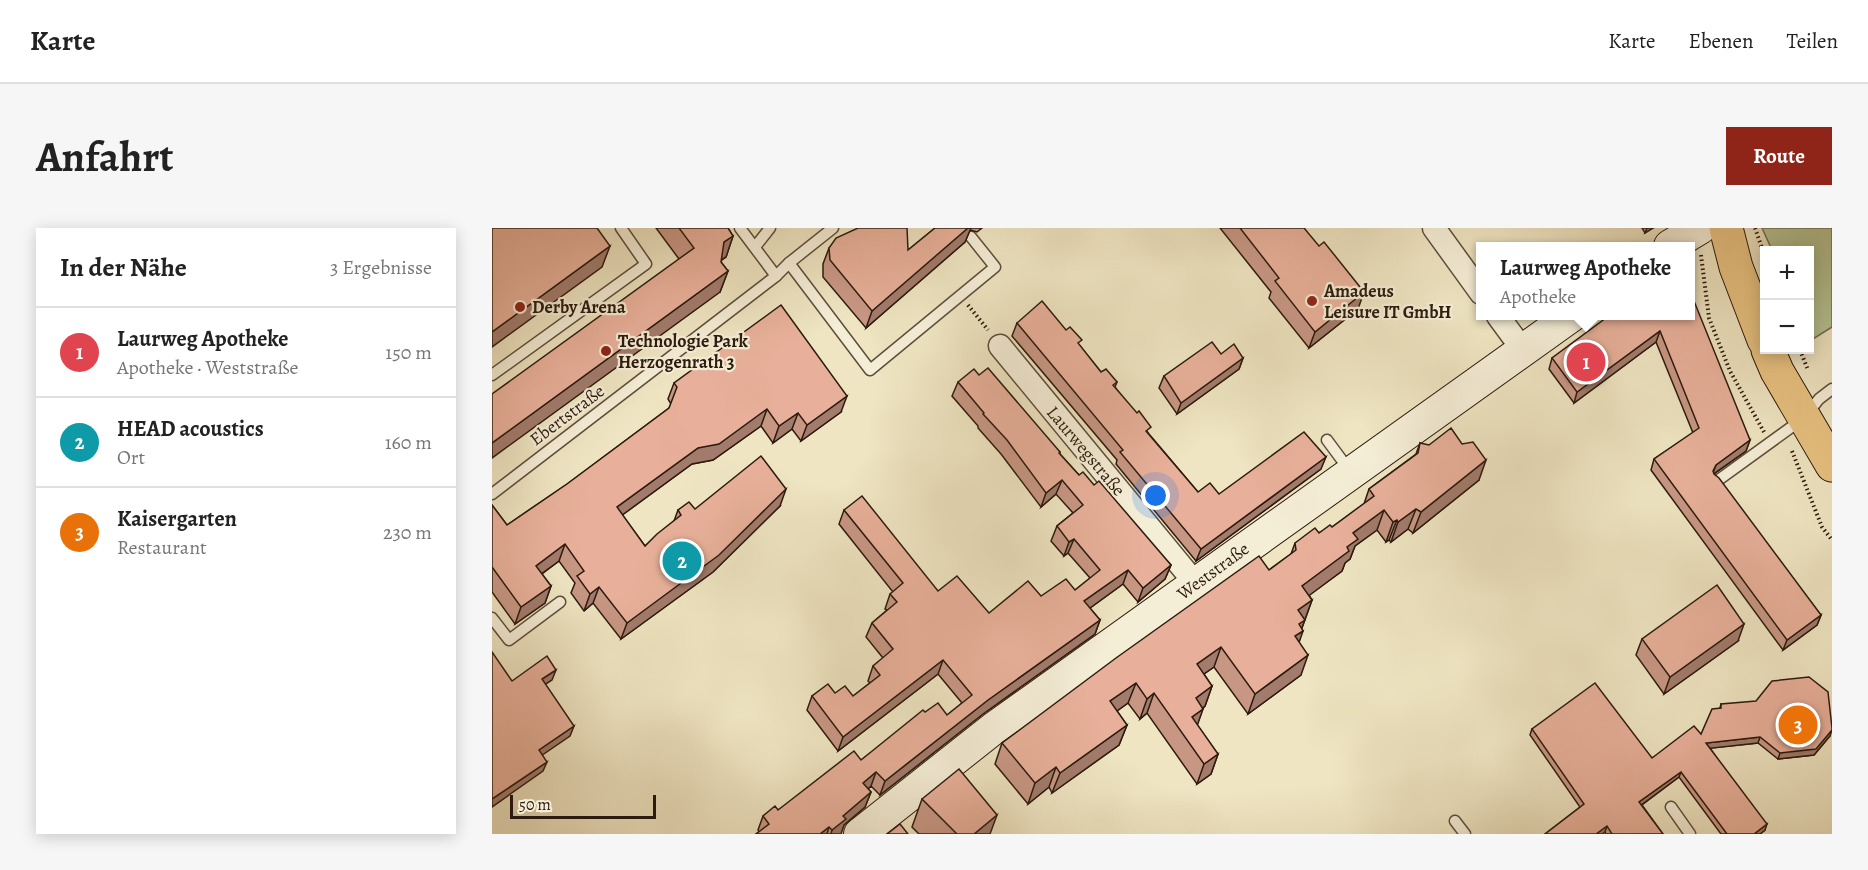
<!DOCTYPE html>
<html lang="de">
<meta charset="utf-8">
<style>
:root{--surface:#fff;--page:#f6f6f6;--text:#222;--muted:#767676;--line:#e0e0e0;--accent:#8f2418}
body{margin:0;font-family:Alegreya,serif;background:var(--page);color:var(--text)}
.controls{position:absolute;right:18px;top:18px;display:grid;overflow:hidden;border-radius:0px;box-shadow:0 3px 15px #0003}
.controls button{width:54px;height:54px;display:grid;place-items:center;padding:0;border:0;border-bottom:2px solid var(--line);background:var(--surface);color:var(--text);font:30px sans-serif}
.scale{position:absolute;left:18px;bottom:15px;width:146px;box-sizing:border-box;padding-left:6px;border:3px solid #2c1b0e;border-top:0;font-size:16px;line-height:21px;white-space:nowrap;color:#2c1b0e;-webkit-text-stroke:4px #f5eed7;paint-order:stroke}
.you{position:absolute;left:664px;top:268px;width:21px;height:21px;margin:-15px;border:4px solid #fff;border-radius:50%;background:#1a73e8;box-shadow:0 0 0 9px #1a73e833}
.badge{display:grid;place-items:center;width:39px;height:39px;border-radius:50%;background:var(--accent);color:#fff;font-size:20px;font-weight:700}
.pin{position:absolute;translate:-50% -50%;border:3px solid #fff;box-shadow:0 2px 6px #0006}
.popup{position:absolute;left:984px;top:14px;width:219px;height:78px;box-sizing:border-box;display:grid;place-content:center;border-radius:0px;background:var(--surface);filter:drop-shadow(0 2px 4px #0005);font-size:20px;white-space:nowrap;color:var(--muted)}
.popup b{font-size:22px;color:var(--text)}
.popup::after{content:'';position:absolute;left:50%;top:100%;margin-left:-12px;border:12px solid transparent;border-top-color:var(--surface)}
.list{margin:0;padding:0;list-style:none}
h2{display:flex;justify-content:space-between;align-items:center;height:78px;margin:0;padding:0 24px;font-size:26px}
h2 small{font-size:20px;font-weight:400;color:var(--muted)}
.list li{display:grid;grid-template-columns:39px 1fr auto;gap:18px;align-items:center;box-sizing:border-box;height:90px;padding:0 24px;border-top:2px solid var(--line)}
.list b{display:block;font-size:22px;white-space:nowrap}
.list p{margin:0;font-size:20px;white-space:nowrap;color:var(--muted)}
.list em{font-size:20px;font-style:normal;color:var(--muted)}
.map{position:relative;flex:none;width:1340px;height:606px;overflow:hidden;border-radius:0px}
header{display:flex;align-items:center;gap:36px;box-sizing:border-box;height:84px;padding:0 30px;background:var(--surface);border-bottom:2px solid var(--line)}
header strong{font-size:28px}
nav{display:flex;gap:33px;margin-inline-start:auto;font-size:21px}
.intro{display:flex;align-items:center;justify-content:space-between;box-sizing:border-box;height:144px;padding:0 36px}
h1{margin:0;font-size:42px}
.button{padding:15px 27px;border-radius:0px;background:var(--accent);color:#fff;font-size:21px;font-weight:700}
main{display:flex;gap:36px;padding:0 36px}
aside{flex:1;background:var(--surface);border-radius:0px;box-shadow:0 3px 15px #0003}
.map>svg:first-child{display:block}
</style>
<header>
<strong>Karte</strong>
<nav><a>Karte</a><a>Ebenen</a><a>Teilen</a></nav>
</header>
<div class="intro"><h1>Anfahrt</h1><a class="button">Route</a></div>
<main>
<aside>
<h2>In der Nähe<small>3 Ergebnisse</small></h2>
<ul class="list">
<li><span class="badge" style="background:#e0444e">1</span><div><b>Laurweg Apotheke</b><p>Apotheke · Weststraße</p></div><em>150 m</em></li>
<li><span class="badge" style="background:#0f9aa8">2</span><div><b>HEAD acoustics</b><p>Ort</p></div><em>160 m</em></li>
<li><span class="badge" style="background:#e8710a">3</span><div><b>Kaisergarten</b><p>Restaurant</p></div><em>230 m</em></li>
</ul>
</aside>
<div class="map">
<svg width="1340" height="606" viewBox="0 0 1340 606">
<rect width="100%" height="100%" fill="#efe5c2"/>
<filter id="stains"><feTurbulence type="fractalNoise" baseFrequency=".00333" numOctaves="4"/><feColorMatrix values="0 0 0 0 .2 0 0 0 0 .09 0 0 0 0 .02 0 0 0 .5 -.17"/></filter>
<radialGradient id="worn" r=".72"><stop offset=".6" stop-color="#630" stop-opacity="0"/><stop offset="1" stop-color="#630" stop-opacity=".3"/></radialGradient>
<polygon fill="#b7c594" stroke="#727051" stroke-width="1.5" points="1270,0 1340,0 1340,99 1321,111 1318,105 1318,22 1280,22"/>
<g fill="none" stroke-linecap="round" stroke-linejoin="round">
<g stroke="#5d4e3b" stroke-width="13">
<g id="lane">
<polyline points="263,19 278,0"/>
<polyline points="297,35 378,142 503,39 479,9"/>
<polyline points="284,48 297,35 341,0"/>
<polyline points="0,147 154,36 129,0"/>
<polyline points="835,212 858,243"/>
<polyline points="1225,253 1312,190 1327,171 1340,161"/>
<polyline points="0,266 284,48 248,0"/>
<polyline points="0,390 17,412 68,374"/>
<polyline points="1179,579 1198,606"/>
<polyline points="963,593 973,606"/>
</g>
</g>
<g stroke="#5d4e3b" stroke-width="25">
<g id="street">
<polyline points="942,0 989,65"/>
<polyline points="1006,88 1031,122"/>
<polyline points="508,118 704,356"/>
</g>
</g>
<g stroke="#2c1b0e" stroke-width="34">
<g id="secondary">
<polyline points="1178,18 1208,0"/>
<polyline points="368,606 502,500 1079,88"/>
</g>
</g>
<g stroke="#2c1b0e" stroke-width="35">
<g id="primary">
<polyline points="1234,0 1244,39 1272,112"/>
<polyline points="1276,122 1285,143 1340,237"/>
</g>
</g>
<g stroke="#2c1b0e" stroke-width="4" stroke-dasharray="1.5 3" stroke-linecap="butt">
<polyline points="1263,0 1272,26"/>
<polyline points="1209,27 1217,90 1238,143 1272,204"/>
<polyline points="476,77 496,102"/>
<polyline points="1308,122 1316,142"/>
<polyline points="1300,223 1330,299 1340,312"/>
</g>
<use href="#lane" stroke="#f5eed7" stroke-width="10"/>
<use href="#street" stroke="#f5eed7" stroke-width="22"/>
<use href="#secondary" stroke="#f5eed7" stroke-width="32"/>
<use href="#primary" stroke="#e8c281" stroke-width="33"/>
</g>
<g fill="#c89784" stroke="#2c1b0e" stroke-width="1.5">
<polygon points="164,0 236,0 241,8 234,29 230,32 229,34 236,43 228,64 187,31"/>
<polygon points="443,0 490,0 485,4 478,2 473,14 374,100 331,49 331,36 337,20 416,22"/>
<polygon points="728,0 812,0 866,81 817,120 777,70 779,64"/>
<polygon points="1150,0 1161,0 1153,5"/>
<polygon points="1199,87 1258,212 1254,223 1222,246 1329,387 1325,397 1291,422 1159,242 1162,231 1201,205 1164,114 1082,175 1057,141 1060,130"/>
<polygon points="525,95 588,118 609,144 625,154 623,159 657,206 706,264 727,266 829,241 704,333 624,236 625,232 520,108"/>
<polygon points="751,130 747,141 685,186 667,160 672,148"/>
<polygon points="487,147 568,224 568,226 587,247 602,257 679,337 673,351 646,374 631,356 598,380 608,392 603,406 491,486 388,567 379,558 376,561 379,564 373,579 352,597 348,606 264,606 267,604 266,602 271,588 286,582 369,532 433,484 455,487 470,475 446,446 346,523 315,482 320,468 343,465 361,468 378,455 376,453 381,438 391,430 374,409 380,395 395,382 393,381 398,366 401,364 347,296 352,282 446,363 497,385 549,368 583,362 598,350 576,325 572,328 559,313 565,298 581,285 564,266 549,279 509,226 486,200 486,198 460,168 466,154"/>
<polygon points="182,155 349,184 309,213 300,201 281,215 269,198 221,232 200,236 130,287 153,318 182,293 186,282 288,278 221,344 129,411 101,375 92,383 79,365 83,355 67,333 50,346 59,358 53,375 23,396 0,364 0,277 15,297 75,256 177,180 179,176 176,171"/>
<polygon points="928,215 987,252 921,305 916,301 899,314 897,312 894,314 885,302 863,318 858,331 853,335 850,343 817,367 820,372 810,400 807,414 809,447 756,486 722,439 712,446 720,458 713,478 711,480 705,497 726,526 719,546 705,556 655,485 648,491 636,475 625,483 635,497 627,517 560,565 557,559 536,576 503,536 510,515 777,342 799,326 803,315 840,299 872,276 877,261 924,226"/>
<polygon points="1150,411 1246,413 1172,466 1144,427"/>
<polygon points="1229,476 1338,508 1322,527 1286,531 1266,515 1218,520 1273,602 1268,606 1229,606 1187,549 1150,577 1171,606 1114,606 1113,604 1110,606 1053,606 1088,579 1038,507 1040,501 1160,530 1209,506 1228,480"/>
<polygon points="430,571 498,606 427,606 420,599"/>
</g>
<g fill="#a27b6c" stroke="#2c1b0e" stroke-width="1.5">
<polygon points="475,0 479,0 473,14 374,100 380,83"/>
<polygon points="1155,0 1161,0 1153,5"/>
<polygon points="241,8 234,29 224,35 232,14"/>
<polygon points="118,18 110,39 0,119 0,104"/>
<polygon points="236,43 228,64 0,230 0,215"/>
<polygon points="872,64 866,81 817,120 823,104"/>
<polygon points="1168,103 1164,114 1082,175 1085,164"/>
<polygon points="751,130 747,141 685,186 689,175"/>
<polygon points="355,168 349,184 309,213 315,197"/>
<polygon points="275,181 269,198 221,232 200,236 118,296 125,279 206,220"/>
<polygon points="306,185 300,201 281,215 287,198"/>
<polygon points="1258,212 1254,223 1220,247 1218,253 1224,237"/>
<polygon points="834,229 829,241 704,333 709,321"/>
<polygon points="994,232 987,252 921,305 929,284"/>
<polygon points="570,252 564,266 549,279 554,265"/>
<polygon points="294,261 288,278 221,344 129,411 135,395"/>
<polygon points="924,281 916,301 899,314 906,294"/>
<polygon points="892,282 885,302 863,318 858,331 853,335 850,343 803,378 810,358 861,305"/>
<polygon points="905,292 897,312 894,314 901,294"/>
<polygon points="582,311 576,325 572,328 577,314"/>
<polygon points="73,316 67,333 38,354 44,338"/>
<polygon points="679,337 673,351 646,374 651,360"/>
<polygon points="636,342 631,356 587,388 592,373"/>
<polygon points="59,358 53,375 23,396 29,379"/>
<polygon points="107,359 101,375 92,383 98,366"/>
<polygon points="820,372 808,405 811,403 804,423 796,429 806,382"/>
<polygon points="1329,387 1325,397 1291,422 1295,412"/>
<polygon points="608,392 603,406 491,486 388,567 393,553 496,472"/>
<polygon points="1252,396 1246,413 1172,466 1178,449"/>
<polygon points="729,419 722,439 697,456 705,436"/>
<polygon points="816,427 809,447 756,486 763,466"/>
<polygon points="451,432 446,446 346,523 351,509"/>
<polygon points="64,442 60,452 46,461 50,451"/>
<polygon points="644,455 636,475 611,493 618,473"/>
<polygon points="720,458 713,478 696,491 704,470"/>
<polygon points="662,465 655,485 648,491 655,471"/>
<polygon points="711,481 704,501 700,489"/>
<polygon points="635,497 627,517 560,565 568,545"/>
<polygon points="82,498 78,508 43,532 47,522"/>
<polygon points="1340,502 1338,508 1322,527 1286,531 1288,525"/>
<polygon points="1268,509 1266,515 1212,521 1214,515"/>
<polygon points="726,526 719,546 705,556 712,536"/>
<polygon points="55,534 51,543 0,579 0,571"/>
<polygon points="564,539 557,559 536,576 543,555"/>
<polygon points="384,544 379,558 366,570 371,555"/>
<polygon points="1189,544 1187,549 1145,580 1147,574"/>
<polygon points="379,564 373,579 352,597 349,606 339,606 340,602 351,588"/>
<polygon points="505,587 498,606 482,606"/>
<polygon points="1275,596 1273,602 1268,606 1262,606"/>
<polygon points="1115,598 1113,604 1110,606 1104,606"/>
<polygon points="337,599 335,606 328,606"/>
</g>
<g fill="#e8b09a" stroke="#2c1b0e" stroke-width="1.5">
<polygon points="0,0 105,0 118,18 0,104"/>
<polygon points="187,0 236,0 241,8 232,14 229,34 236,43 0,215 0,166 202,20"/>
<polygon points="366,0 415,0 416,22 443,0 476,0 380,83 338,32 337,20 344,10"/>
<polygon points="748,0 812,0 827,18 832,14 872,64 823,104 783,53 787,50"/>
<polygon points="1199,72 1202,73 1258,212 1224,237 1221,243 1222,246 1227,250 1329,387 1295,412 1162,231 1207,200 1168,103 1085,164 1060,130 1118,87 1199,87"/>
<polygon points="550,73 574,102 578,99 590,112 586,115 609,144 614,141 625,154 621,157 645,185 647,183 659,199 654,203 706,264 718,255 727,266 812,204 834,229 709,321 628,224 631,222 525,95"/>
<polygon points="289,77 355,168 315,197 306,185 287,198 275,181 227,216 206,220 125,279 153,318 165,306 189,287 186,282 197,274 203,281 269,228 294,261 227,327 135,395 107,359 98,366 85,348 92,343 73,316 44,338 59,358 29,379 0,339 0,277 15,297 75,256 177,180 185,159 182,155"/>
<polygon points="720,114 729,126 742,116 751,130 689,175 672,148"/>
<polygon points="496,140 568,224 567,225 587,247 591,244 602,257 607,253 679,337 651,360 636,342 592,373 608,392 496,472 393,553 384,544 371,555 379,564 351,588 354,591 340,602 337,599 328,606 264,606 277,596 271,588 283,578 286,582 362,523 369,532 431,482 433,484 446,475 455,487 480,467 451,432 351,509 320,468 336,456 343,465 353,458 361,468 388,447 381,438 401,421 380,395 405,374 398,366 411,355 352,282 370,268 446,363 465,348 497,385 536,353 549,368 574,351 583,362 608,342 582,311 577,314 565,298 591,277 570,252 554,265 515,212 491,186 492,185 466,154 482,141 487,147"/>
<polygon points="959,200 970,216 981,214 994,232 929,284 924,281 906,294 905,292 901,294 892,282 861,305 866,311 855,319 857,323 810,358 820,372 806,382 813,392 807,396 811,403 803,408 816,427 763,466 729,419 705,436 720,458 704,470 711,481 700,489 726,526 712,536 662,465 655,471 644,455 618,473 635,497 568,545 564,539 543,555 510,515 624,430 767,328 777,342 804,322 803,315 823,300 827,305 838,297 840,299 882,268 877,261 926,225 928,215 937,217"/>
<polygon points="1225,357 1252,396 1178,449 1150,411"/>
<polygon points="0,424 20,453 55,428 64,442 50,451 82,498 47,522 55,534 0,571"/>
<polygon points="1317,449 1336,464 1340,500 1340,502 1324,521 1288,525 1268,509 1214,515 1275,596 1262,606 1235,606 1189,544 1147,574 1171,606 1120,606 1115,598 1104,606 1053,606 1092,576 1040,501 1103,455 1160,530 1202,498 1209,506 1220,481 1229,480 1229,476 1264,473 1280,453"/>
<polygon points="467,541 505,587 482,606 465,606 430,571"/>
<polygon points="408,596 416,606 395,606"/>
</g>
<g fill="#8f2418" stroke="#f5eed7" stroke-width="2">
<circle cx="820" cy="73" r="6"/>
<circle cx="28" cy="79" r="6"/>
<circle cx="114" cy="123" r="6"/>
</g>
<g text-anchor="middle" stroke-width="4.5" stroke-linejoin="round" paint-order="stroke">
<g font-size="18" font-weight="bold" fill="#2c1b0e" stroke="#f5eed7" text-anchor="start">
<text x="832" y="69">Amadeus<tspan x="832" dy="21">Leisure IT GmbH</tspan></text>
<text x="40" y="85">Derby Arena</text>
<text x="126" y="119">Technologie Park<tspan x="126" dy="21">Herzogenrath 3</tspan></text>
</g>
<g font-size="18" fill="#2c1b0e" stroke="#f5eed7">
<text transform="translate(75 187) rotate(-37)" y="6">Ebertstraße</text>
<text transform="translate(594 223) rotate(50)" y="6">Laurwegstraße</text>
<text transform="translate(721 343) rotate(-36)" y="6">Weststraße</text>
</g>
</g>
<rect width="100%" height="100%" filter="url(#stains)"/>
<rect width="100%" height="100%" fill="url(#worn)"/>
</svg>
<div class="controls">
<button>+</button>
<button>−</button>
</div>
<div class="scale">50 m</div>
<div class="you"></div>
<div class="pin badge" style="left:1094px;top:134px;background:#e0444e">1</div>
<div class="popup"><b>Laurweg Apotheke</b>Apotheke</div>
<div class="pin badge" style="left:190px;top:333px;background:#0f9aa8">2</div>
<div class="pin badge" style="left:1306px;top:497px;background:#e8710a">3</div>
</div>
</main>
